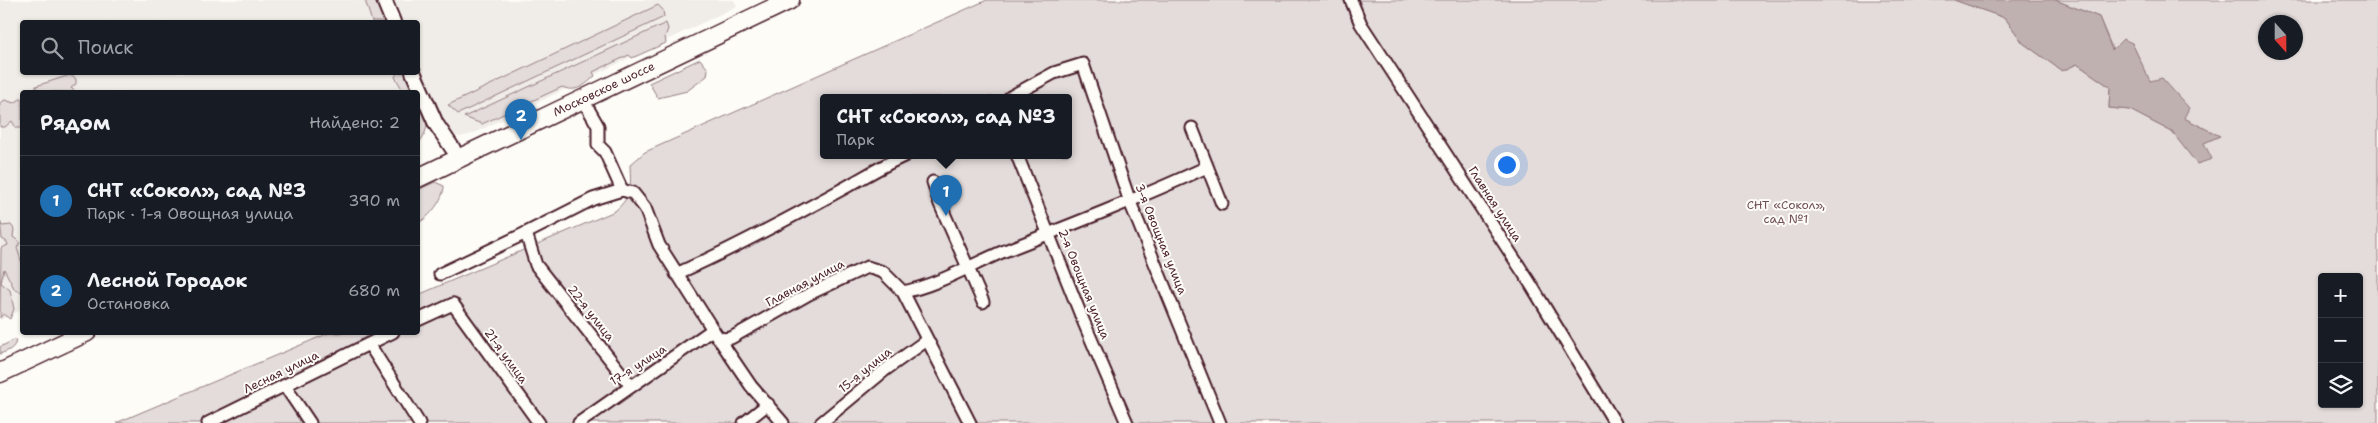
<!DOCTYPE html>
<html lang="ru">
<meta charset="utf-8">
<style>
:root{--surface:#171b24;--page:#242831;--text:#f1f3f6;--muted:#9ea1a6;--line:#363941;--accent:#1f6fb2}
body{margin:0;font-family:"Shantell Sans",sans-serif;background:var(--page);color:var(--text)}
.controls{position:absolute;right:15px;bottom:15px;display:grid;overflow:hidden;border-radius:5px;box-shadow:0 1px 4px #0004}
.controls button{width:45px;height:45px;display:grid;place-items:center;padding:0;border:0;border-bottom:1px solid var(--line);background:var(--surface);color:var(--text);font:25px sans-serif}
.compass{position:absolute;left:2258px;top:15px;width:45px;height:45px;border-radius:50%;background:var(--surface);box-shadow:0 1px 4px #0004;rotate:159deg}
.you{position:absolute;left:1506px;top:164px;width:18px;height:18px;margin:-12px;border:4px solid #fff;border-radius:50%;background:#1a73e8;box-shadow:0 0 0 8px #1a73e833}
.badge{display:grid;place-items:center;width:32px;height:32px;border-radius:50%;background:var(--accent);color:#fff;font-size:16px;font-weight:700}
.pin{position:absolute;translate:-50% -41px;filter:drop-shadow(0 1px 2px #0008)}
.pin::after{content:'';position:absolute;top:26px;width:18px;height:15px;background:inherit;clip-path:polygon(0 0,100% 0,50% 100%)}
.popup{position:absolute;left:820px;top:94px;width:252px;height:65px;box-sizing:border-box;display:grid;place-content:center;border-radius:5px;background:var(--surface);filter:drop-shadow(0 1px 4px #0005);font-size:16px;white-space:nowrap;color:var(--muted)}
.popup b{font-size:19px;color:var(--text)}
.popup::after{content:'';position:absolute;left:50%;top:100%;margin-left:-10px;border:10px solid transparent;border-top-color:var(--surface)}
.list{margin:0;padding:0;list-style:none}
h2{display:flex;justify-content:space-between;align-items:center;height:65px;margin:0;padding:0 20px;font-size:21px}
h2 small{font-size:16px;font-weight:400;color:var(--muted)}
.list li{display:grid;grid-template-columns:32px 1fr auto;gap:15px;align-items:center;box-sizing:border-box;height:90px;padding:0 20px;border-top:1px solid var(--line)}
.list b{display:block;font-size:19px;white-space:nowrap}
.list p{margin:0;font-size:16px;white-space:nowrap;color:var(--muted)}
.list em{font-size:16px;font-style:normal;color:var(--muted)}
.icon{flex:none;width:28px;height:28px;fill:none;stroke:currentColor;stroke-width:2;stroke-linecap:round;stroke-linejoin:round}
.map{position:relative;flex:none;width:2378px;height:423px;overflow:hidden}
.search{position:absolute;background:var(--surface);box-shadow:0 1px 4px #0004;left:20px;top:20px;width:400px;height:55px;display:flex;align-items:center;gap:12px;box-sizing:border-box;padding:0 18px;border-radius:5px;color:var(--muted);font-size:19px}
.panel{position:absolute;background:var(--surface);box-shadow:0 1px 4px #0004;left:20px;top:90px;width:400px;height:245px;border-radius:5px}
.map>svg:first-child{display:block}
</style>
<div class="map">
<svg width="2378" height="423" viewBox="0 0 2378 423">
<rect width="100%" height="100%" fill="#fdfcf7"/>
<filter id="ink" filterUnits="userSpaceOnUse"><feTurbulence type="fractalNoise" baseFrequency=".02" numOctaves="2"/><feDisplacementMap in="SourceGraphic" scale="10" xChannelSelector="R" yChannelSelector="G"/><feConvolveMatrix kernelMatrix="1 2 1 2 8 2 1 2 1" color-interpolation-filters="sRGB"/></filter>
<g filter="url(#ink)">
<g fill="#f0ece8">
<polygon points="0,0 374,0 384,22 22,22 22,72 406,73 414,92 22,92 22,310 0,320"/>
<polygon points="391,0 734,0 737,6 472,134 461,137 453,135 438,120 418,67 418,22 400,22"/>
</g>
<g fill="#e3dcda" stroke="#967e82" fill-rule="evenodd">
<polygon points="365,0 376,0 388,11 390,22 372,22"/>
<path d="M 987,0 L 1954,0 L 2005,18 L 2023,43 L 2062,71 L 2077,64 L 2110,87 L 2109,108 L 2130,110 L 2172,132 L 2198,164 L 2204,143 L 2219,136 L 2184,118 L 2150,82 L 2132,43 L 2113,50 L 2099,17 L 2055,0 L 2378,0 L 2378,423 L 116,423 L 329,333 L 418,332 L 418,295 L 615,211 C 632,196 631,187 630,165 L 645,152 ZM 2266,22 L 2296,22 L 2296,52 L 2266,52 ZM 824,97 L 1068,97 L 1068,155 L 824,155 ZM 2322,277 L 2359,277 L 2359,404 L 2322,404 Z"/>
<polygon points="658,5 663,10 664,17 458,114 448,105"/>
<path d="M 666,23 L 668,29 L 665,37 L 666,43 L 632,58 L 629,55 L 593,72 L 595,76 C 584,86 576,93 562,87 L 482,124 L 464,117 Z"/>
<polygon points="700,59 708,69 707,76 687,91 658,98 649,83"/>
<polygon points="409,72 416,78 410,88 414,92 404,92 395,77 397,73"/>
<polygon points="70,75 76,79 76,84 71,88 76,92 36,92 36,86"/>
<path d="M 418,97 C 428,115 432,127 418,144 Z"/>
<polygon points="22,98 22,128 16,128 12,121 5,127 0,127 0,103 5,100 14,103"/>
<path d="M 435,182 L 444,186 C 444,199 429,218 418,223 L 418,190 Z"/>
<polygon points="0,221 2,226 11,225 14,229 13,237 20,242 17,248 22,263 22,292 15,290 4,269 1,283 10,290 14,309 10,319 3,314 0,318 1,248 8,245 7,242 2,239"/>
<path d="M 14,340 L 16,340 C 15,349 7,351 0,354 L 0,347 Z"/>
</g>
<polygon fill="#c0b1b1" stroke="#91777b" points="1954,0 2055,0 2099,17 2112,50 2123,39 2132,43 2150,81 2162,78 2189,108 2184,118 2220,136 2204,143 2212,159 2197,164 2172,132 2130,110 2109,108 2110,87 2077,64 2062,71 2023,43 2005,18"/>
<g fill="none" stroke-linecap="round" stroke-linejoin="round">
<g stroke="#4a1f2b" stroke-width="15">
<g id="minor">
<polyline points="1351,0 1361,24 1530,283 1615,423"/>
<polyline points="1010,97 1054,73 1083,64 1130,202 1220,423"/>
<polyline points="582,98 598,126 598,145 605,152 622,190 633,193 645,208 659,245 717,336 722,339 731,338 809,294 867,267 883,272 903,292 970,423"/>
<polyline points="1192,128 1222,204"/>
<polyline points="1017,155 1082,318 1127,423"/>
<polyline points="933,182 940,204 983,302"/>
<polyline points="622,190 593,199 526,233 536,265 631,386"/>
<polyline points="440,274 526,233"/>
<path d="M 676,274 C 735,248 792,217 848,186 C 868,175 885,164 906,155"/>
<path d="M 903,292 C 938,285 969,266 1002,252 C 1071,225 1140,198 1207,167"/>
<polyline points="418,320 453,304 539,423"/>
<polyline points="717,336 751,386 783,423"/>
<polyline points="369,344 419,423"/>
<polyline points="285,386 310,423"/>
<polyline points="208,423 393,332"/>
<polyline points="579,423 712,330"/>
<polyline points="744,423 768,404"/>
<polyline points="821,423 885,370 927,340"/>
</g>
</g>
<g stroke="#4a1f2b" stroke-width="18">
<g id="tertiary">
<polyline points="384,0 393,22"/>
<polyline points="413,72 436,124 453,149"/>
</g>
</g>
<g stroke="#4a1f2b" stroke-width="21">
<g id="primary">
<path id="s1" d="M 418,178 L 790,0"/>
<polyline points="0,373 87,332"/>
</g>
</g>
<use href="#minor" stroke="#fdfcf7" stroke-width="11"/>
<use href="#tertiary" stroke="#fdfcf7" stroke-width="14"/>
<use href="#primary" stroke="#fdfcf7" stroke-width="18"/>
</g>
</g>
<g text-anchor="middle" stroke-width="4" stroke-linejoin="round" paint-order="stroke">
<g font-size="12" fill="#4a1f2b" stroke="#fdfcf7">
<text dy="4" stroke="none"><textPath href="#s1" startOffset="206">Московское шоссе</textPath></text>
<text transform="translate(1495 204) rotate(57)" y="4">Главная улица</text>
<text transform="translate(1161 239) rotate(68)" y="4">3-я Овощная улица</text>
<text transform="translate(805 283) rotate(-28)" y="4">Главная улица</text>
<text transform="translate(1084 284) rotate(68)" y="4">2-я Овощная улица</text>
<text transform="translate(591 313) rotate(52)" y="4">22-я улица</text>
<text transform="translate(506 356) rotate(54)" y="4">21-я улица</text>
<text transform="translate(638 365) rotate(-33)" y="4">17-я улица</text>
<text transform="translate(865 370) rotate(-39)" y="4">15-я улица</text>
<text transform="translate(281 372) rotate(-26)" y="4">Лесная улица</text>
</g>
<g font-size="12" fill="#704e57" stroke="#fdfcf7">
<text x="1786" y="209">СНТ «Сокол»,<tspan x="1786" dy="14">сад №1</tspan></text>
</g>
</g>
</svg>
<div class="controls">
<button>+</button>
<button>−</button>
<button><svg class="icon" aria-label="layers" viewBox="0 0 24 24"><path d="M12 4l9 5-9 5-9-5zM3 14l9 5 9-5"/></svg></button>
</div>
<svg class="compass" viewBox="-18 -18 36 36"><path d="M0-13l5 13h-10z" fill="#e53935"/><path d="M0 13l5-13h-10z" fill="#9ea1a6"/></svg>
<div class="you"></div>
<div class="pin badge" style="left:946px;top:216px">1</div>
<div class="popup"><b>СНТ «Сокол», сад №3</b>Парк</div>
<div class="pin badge" style="left:521px;top:140px">2</div>
<div class="search"><svg class="icon" aria-label="search" viewBox="0 0 24 24"><circle cx="10" cy="10" r="6"/><path d="M15 15l6 6"/></svg>Поиск</div>
<section class="panel">
<h2>Рядом<small>Найдено: 2</small></h2>
<ul class="list">
<li><span class="badge">1</span><div><b>СНТ «Сокол», сад №3</b><p>Парк · 1-я Овощная улица</p></div><em>390 m</em></li>
<li><span class="badge">2</span><div><b>Лесной Городок</b><p>Остановка</p></div><em>680 m</em></li>
</ul>
</section>
</div>
